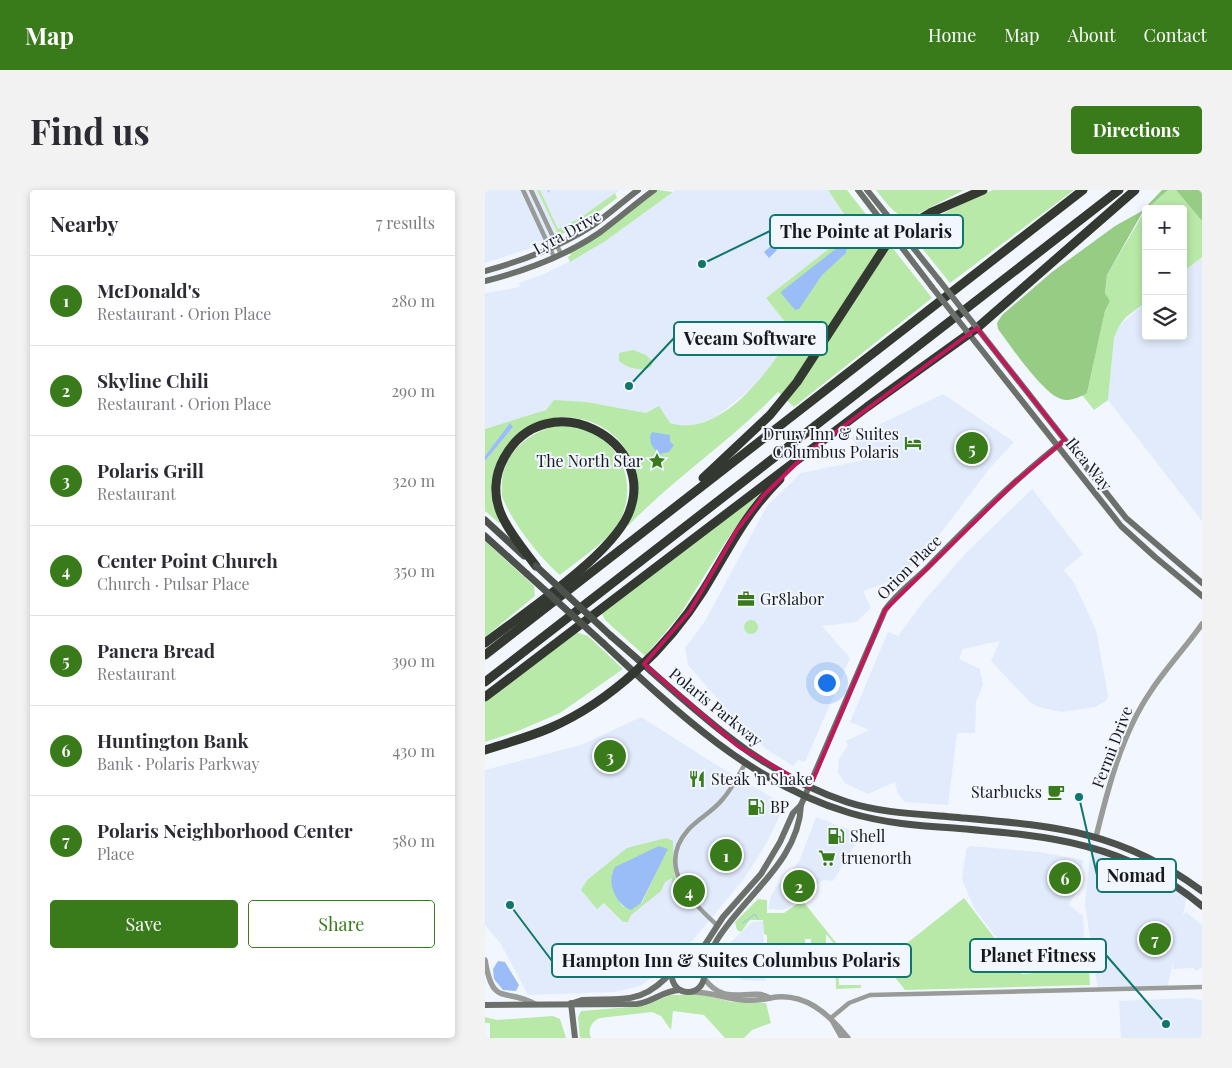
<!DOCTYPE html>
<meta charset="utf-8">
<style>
:root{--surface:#fff;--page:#f2f2f3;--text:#2b2b33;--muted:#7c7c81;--line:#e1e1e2;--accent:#397b1b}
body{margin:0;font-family:"Playfair Display",serif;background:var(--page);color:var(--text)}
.controls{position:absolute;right:15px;top:15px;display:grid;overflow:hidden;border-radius:5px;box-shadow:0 2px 8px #0003}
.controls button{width:45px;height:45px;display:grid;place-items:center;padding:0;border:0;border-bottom:1px solid var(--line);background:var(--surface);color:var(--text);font:25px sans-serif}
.you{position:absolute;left:341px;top:492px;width:18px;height:18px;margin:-12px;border:4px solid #fff;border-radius:50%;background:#1a73e8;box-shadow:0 0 0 8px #1a73e833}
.badge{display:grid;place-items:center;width:32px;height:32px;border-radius:50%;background:var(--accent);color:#fff;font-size:16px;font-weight:700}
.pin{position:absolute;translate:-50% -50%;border:2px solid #fff;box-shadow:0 1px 5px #0006}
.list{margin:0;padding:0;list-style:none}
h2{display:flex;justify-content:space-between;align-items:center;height:65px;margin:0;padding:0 20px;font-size:21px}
h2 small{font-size:16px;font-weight:400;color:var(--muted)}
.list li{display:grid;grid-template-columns:32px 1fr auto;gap:15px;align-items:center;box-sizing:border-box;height:90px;padding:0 20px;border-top:1px solid var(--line)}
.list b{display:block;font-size:19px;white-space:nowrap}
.list p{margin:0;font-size:16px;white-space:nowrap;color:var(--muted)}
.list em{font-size:16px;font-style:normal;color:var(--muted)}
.actions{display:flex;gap:10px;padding:15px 20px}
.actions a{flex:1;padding:11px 0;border:1px solid var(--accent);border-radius:5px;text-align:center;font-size:18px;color:var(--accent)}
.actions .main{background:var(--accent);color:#fff}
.icon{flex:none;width:28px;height:28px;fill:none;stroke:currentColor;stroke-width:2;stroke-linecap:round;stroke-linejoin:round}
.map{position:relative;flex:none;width:717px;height:848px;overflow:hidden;border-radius:5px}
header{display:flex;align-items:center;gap:30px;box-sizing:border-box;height:70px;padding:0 25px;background:var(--accent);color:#fff}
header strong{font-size:24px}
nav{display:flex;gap:28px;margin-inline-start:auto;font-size:18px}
.intro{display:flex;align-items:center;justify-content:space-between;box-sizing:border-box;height:120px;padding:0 30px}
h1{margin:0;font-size:35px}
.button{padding:12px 22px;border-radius:5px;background:var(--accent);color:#fff;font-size:18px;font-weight:700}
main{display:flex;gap:30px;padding:0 30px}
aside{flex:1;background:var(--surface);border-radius:5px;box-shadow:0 2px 8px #0003}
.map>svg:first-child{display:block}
</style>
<header>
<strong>Map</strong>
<nav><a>Home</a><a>Map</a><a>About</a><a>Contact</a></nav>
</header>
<div class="intro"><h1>Find us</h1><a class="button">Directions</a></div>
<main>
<aside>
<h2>Nearby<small>7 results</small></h2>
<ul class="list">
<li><span class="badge">1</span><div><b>McDonald's</b><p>Restaurant · Orion Place</p></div><em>280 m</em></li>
<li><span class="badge">2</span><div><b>Skyline Chili</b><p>Restaurant · Orion Place</p></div><em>290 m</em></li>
<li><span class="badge">3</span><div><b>Polaris Grill</b><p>Restaurant</p></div><em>320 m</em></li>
<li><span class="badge">4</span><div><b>Center Point Church</b><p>Church · Pulsar Place</p></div><em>350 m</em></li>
<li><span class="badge">5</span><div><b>Panera Bread</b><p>Restaurant</p></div><em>390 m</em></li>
<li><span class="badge">6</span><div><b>Huntington Bank</b><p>Bank · Polaris Parkway</p></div><em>430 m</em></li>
<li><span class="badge">7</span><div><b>Polaris Neighborhood Center</b><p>Place</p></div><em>580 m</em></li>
</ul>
<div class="actions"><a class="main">Save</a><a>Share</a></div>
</aside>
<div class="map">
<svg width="717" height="848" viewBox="0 0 717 848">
<rect width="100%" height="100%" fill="#f2f7ff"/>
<g fill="#e1ebfc">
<polygon points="0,0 52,0 74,46 59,54 0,73"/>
<polygon points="55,0 135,0 95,28 73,39"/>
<polygon points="190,0 343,0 369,39 281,108 308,142 293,167 273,193 231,227 213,234 193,236 161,223 102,212 65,217 49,225 0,239 0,103 35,97 34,93 59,84 92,68 119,52"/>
<polygon points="717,67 717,331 623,210 629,148 634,136 661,112 661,146 698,146 698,82"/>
<polygon points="458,204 529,252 504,279 437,368 409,390 378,401 386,418 371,432 337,436 365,468 320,572 313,570 308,576 281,559 262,542 203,475 200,458 220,431 282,316 316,283 384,269 366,248"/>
<polygon points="547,299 598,364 579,380 589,393 611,440 623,506 621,511 610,517 576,522 553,517 545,512 506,471 515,451 478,459 474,469 495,479 498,495 491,512 490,543 472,543 463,615 420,612 413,604 410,592 383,604 360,593 353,583 354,569 363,555 361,551 384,540 365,532 403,442 413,446 438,412 480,364"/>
<polygon points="156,527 230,574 300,615 281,654 258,690 208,750 180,778 155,796 129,802 43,805 16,754 0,735 0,580 96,555"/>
<polygon points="331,627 375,644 375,646 348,691 338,690 303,718 297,720 283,719 286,706 292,696 314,672"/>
<polygon points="485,656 554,662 598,670 594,696 584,715 598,726 600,769 594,779 538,783 489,718 477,689 481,660"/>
<polygon points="609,657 637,668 702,704 698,725 701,722 717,735 717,777 711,781 708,778 688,779 688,772 682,799 613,801 600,714 604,675"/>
<polygon points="278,731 280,791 257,790 242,781 242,756 267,732"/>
<polygon points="703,808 717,810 717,848 636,848 634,811"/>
</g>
<g fill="#b9e9a9" fill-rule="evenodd">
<polygon points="52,0 55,0 73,39 95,28 130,3 132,8 104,29 74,46"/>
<polygon points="173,0 188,2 119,52 85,72 83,67 86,65 84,63 136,29"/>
<path d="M 343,0 L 362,0 L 447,108 L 309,217 L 293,202 C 246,251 189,288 142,337 C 148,322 154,309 152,293 C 147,228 64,203 23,256 C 18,262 11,271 10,279 C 8,292 15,318 17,332 L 14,333 L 0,321 L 0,271 L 28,237 L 25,234 L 0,266 L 0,239 L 61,220 L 69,210 L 102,212 L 161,223 L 174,216 L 185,233 C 236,249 286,179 308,142 L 281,108 L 369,39 Z"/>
<path d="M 391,0 L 479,0 L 423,29 C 409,25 400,11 391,0 Z"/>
<polygon points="508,0 589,0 465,93 424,42 487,8"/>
<polygon points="683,0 691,0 717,31 717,67 698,82 698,19 661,19"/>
<polygon points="661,19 661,112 641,127 634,136 629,148 623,210 609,220 597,205 602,203 620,121 625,111 620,103 622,85"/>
<path d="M 148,160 L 161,165 L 168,172 L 166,177 C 156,182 142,178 134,171 L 134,163 Z"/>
<path d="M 73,235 C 81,236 92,235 100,238 C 138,255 154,297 133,334 C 122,352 92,371 75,385 C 55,368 28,333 18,309 C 16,304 17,296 17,290 C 20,260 46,242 73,235 Z"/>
<polygon points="274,304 240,353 194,426 160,466 120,430 117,424"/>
<polygon points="0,351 49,396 50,406 0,447"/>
<circle cx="266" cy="437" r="7"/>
<polygon points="91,442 103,446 138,479 75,523 33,541 0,552 0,512"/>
<path d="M 181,648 L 188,651 L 188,674 L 191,693 L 188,696 L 187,688 L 180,692 L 176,701 L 146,725 L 143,732 L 138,732 L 119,713 L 112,719 L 96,700 L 102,690 L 142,658 ZM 182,659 L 157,713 L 138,717 C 130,705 127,697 127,682 Z"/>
<polygon points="479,708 537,784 604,779 605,795 420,800 398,772"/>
<polygon points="273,709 282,710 282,723 299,723 317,710 352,754 354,795 376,795 376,798 351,799 350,755 341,744 341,772 338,772 338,755 326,755 326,749 320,749 320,778 316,778 315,761 282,762 282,745 279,744 278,730 265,730 256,742 252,740 250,732"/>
<path d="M 185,805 L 218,805 L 247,812 L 281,813 L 286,833 L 267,840 L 259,848 L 240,848 L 219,825 L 188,821 L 186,840 L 176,826 L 167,822 L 115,828 C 107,831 102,840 106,848 L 95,848 L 93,827 L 96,821 L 159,816 Z"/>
<polygon points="68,826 75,829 81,848 5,848 5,833 0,833 0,827 12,830"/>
</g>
<g fill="#96cc83">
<path d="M 677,0 L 683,0 L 657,23 L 622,85 L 620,103 L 625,111 L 620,121 L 602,203 C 595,207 585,212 576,209 C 558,204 525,155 513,139 L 512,133 L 517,125 L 567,82 L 630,36 L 657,21 Z"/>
<polygon points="691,0 717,0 717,31"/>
</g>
<g fill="#9abdf7">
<polygon points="357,54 360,54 362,58 361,63 337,85 314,119 310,120 296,103 297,101"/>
<polygon points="287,55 292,60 284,68 279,62"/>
<polygon points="25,233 28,237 0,271 0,266"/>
<polygon points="167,242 185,245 185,252 189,255 184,262 175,264 176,268 166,254 165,247"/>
<path d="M 174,656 L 183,659 L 156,713 L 146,720 C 130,714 121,692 130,677 Z"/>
<polygon points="13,771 20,772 34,795 31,801 18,800 9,789 8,779"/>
</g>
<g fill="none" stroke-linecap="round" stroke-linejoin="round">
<g stroke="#9abdf7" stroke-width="1">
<polyline points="63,0 64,2"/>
<polyline points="258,733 270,724 273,729"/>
</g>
<g stroke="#989b97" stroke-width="4.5">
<polyline points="38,0 69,67"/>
<polyline points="46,0 76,64"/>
<path d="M 232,735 C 206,712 171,676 203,640 C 213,629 227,622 237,610 C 247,599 253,586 260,574"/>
<polyline points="346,828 364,813 385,805 717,797"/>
</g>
<g stroke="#989b97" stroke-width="5.5">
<path d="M 611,647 C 623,598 637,543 666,501 C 681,478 701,457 717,434"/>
<path d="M 0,770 C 8,818 19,797 50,814"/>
<path d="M 219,788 C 241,819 265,796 285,808"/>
<path d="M 205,802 C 224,801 240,809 258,810 C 268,811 276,810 285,808 C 319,801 344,824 363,848"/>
<polyline points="348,832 357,848"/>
</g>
<g stroke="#6b706a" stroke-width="6">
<polyline points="373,0 447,97"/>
<polyline points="382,0 454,90"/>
<path d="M 0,81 C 37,71 74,57 107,36 C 123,25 137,12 153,0"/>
<path d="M 0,91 C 40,81 80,66 114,43 C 133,29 150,14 169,0"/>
<polyline points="492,138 641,328 717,393"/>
<polyline points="484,144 636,336 670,367 717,406"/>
<path d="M 200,770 L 214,764 L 238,727 L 276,684 L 295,652 L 308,623 L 316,615 L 400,420 C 412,403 428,392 443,377 C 486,333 531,288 580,250"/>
<circle cx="203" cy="786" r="16"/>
<path d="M 219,782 C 222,771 226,760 232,750 C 259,706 314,671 316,615"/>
<polyline points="86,813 90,848"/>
<path d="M 88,813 L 97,810 C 140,808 159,815 189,779"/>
<path d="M 0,815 L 152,814 C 168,812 179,800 195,800"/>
</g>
<g stroke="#4c524b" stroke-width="7">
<polyline points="0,330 39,366"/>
<polyline points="0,346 42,384"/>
<path d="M 126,446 C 200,509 267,581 362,612 C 396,623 432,624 467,627 C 567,636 633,639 717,701"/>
<path d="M 118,453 C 191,522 267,594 365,623 C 399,633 434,636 469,638 C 564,646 641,652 717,716"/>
</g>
<g stroke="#333831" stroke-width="9">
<polyline points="218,288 285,225 312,192 407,46 445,23 498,0"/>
<path d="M 0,453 C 38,424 124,367 143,325 C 176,250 61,191 19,268 C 9,286 8,307 17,326 C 25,344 39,360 51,376"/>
<polyline points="0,465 598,0"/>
<polyline points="0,492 634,0"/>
<polyline points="0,507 382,217 492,138 650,0"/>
<path d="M 0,560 C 22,553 44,547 65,538 C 127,511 182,458 218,401 C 244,359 259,325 295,289"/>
</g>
<g stroke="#6b706a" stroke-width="6">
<polyline points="454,90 492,138"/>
<polyline points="447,97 484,144"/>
</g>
<g stroke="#4c524b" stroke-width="7">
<polyline points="51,376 126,446"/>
<polyline points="42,384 118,453"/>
</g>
</g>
<path fill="none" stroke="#c2185b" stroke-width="4" stroke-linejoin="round" d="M 492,138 L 580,250 L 529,293 L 400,420 L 325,597 L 253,556 L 159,474 L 205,421 L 252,340 L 279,305 L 322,263 Z"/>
<defs>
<g id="hotel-bare" transform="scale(1.35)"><path d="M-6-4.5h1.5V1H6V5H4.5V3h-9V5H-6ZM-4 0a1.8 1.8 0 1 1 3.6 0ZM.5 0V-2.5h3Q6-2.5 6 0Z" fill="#397b1b" stroke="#f2f7ff" stroke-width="2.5" paint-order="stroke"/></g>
<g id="sight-bare" transform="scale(1.35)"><path d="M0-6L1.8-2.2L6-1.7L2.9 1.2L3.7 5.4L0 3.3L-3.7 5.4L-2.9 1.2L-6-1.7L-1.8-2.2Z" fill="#397b1b" stroke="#f2f7ff" stroke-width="2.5" paint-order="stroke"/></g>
<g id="office-bare" transform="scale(1.35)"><path d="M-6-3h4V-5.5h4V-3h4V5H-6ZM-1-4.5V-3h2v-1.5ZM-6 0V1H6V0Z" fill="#397b1b" stroke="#f2f7ff" stroke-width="2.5" paint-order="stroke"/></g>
<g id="restaurant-bare" transform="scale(1.35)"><path d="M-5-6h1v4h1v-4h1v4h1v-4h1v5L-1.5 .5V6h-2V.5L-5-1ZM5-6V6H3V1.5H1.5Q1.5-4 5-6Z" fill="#397b1b" stroke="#f2f7ff" stroke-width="2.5" paint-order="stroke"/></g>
<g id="cafe-bare" transform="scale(1.35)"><path d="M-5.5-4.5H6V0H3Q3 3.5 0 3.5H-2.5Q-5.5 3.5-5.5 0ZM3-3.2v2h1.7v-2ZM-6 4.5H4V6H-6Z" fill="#397b1b" stroke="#f2f7ff" stroke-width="2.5" paint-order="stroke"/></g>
<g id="fuel-bare" transform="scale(1.35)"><path d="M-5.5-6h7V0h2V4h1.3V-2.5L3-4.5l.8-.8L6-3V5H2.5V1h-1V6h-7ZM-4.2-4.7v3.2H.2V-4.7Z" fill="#397b1b" stroke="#f2f7ff" stroke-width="2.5" paint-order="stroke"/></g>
<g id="supermarket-bare" transform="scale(1.35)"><path d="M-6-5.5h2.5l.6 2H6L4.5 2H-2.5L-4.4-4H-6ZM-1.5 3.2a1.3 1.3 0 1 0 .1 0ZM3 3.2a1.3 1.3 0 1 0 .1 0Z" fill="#397b1b" stroke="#f2f7ff" stroke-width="2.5" paint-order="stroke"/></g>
</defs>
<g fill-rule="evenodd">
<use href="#hotel-bare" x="428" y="253"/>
<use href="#sight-bare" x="172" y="271"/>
<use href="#office-bare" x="261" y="409"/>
<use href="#restaurant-bare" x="212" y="589"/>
<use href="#cafe-bare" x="571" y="602"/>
<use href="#fuel-bare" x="271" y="617"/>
<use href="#fuel-bare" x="351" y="646"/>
<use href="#supermarket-bare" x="342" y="668"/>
</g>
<g text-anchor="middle" stroke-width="4" stroke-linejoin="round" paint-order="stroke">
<g font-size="16" fill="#17191d" stroke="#f2f7ff">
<text transform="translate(82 42) rotate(-29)" y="6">Lyra Drive</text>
<text transform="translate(604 274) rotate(51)" y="6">Ikea Way</text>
<text transform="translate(424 377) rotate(-45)" y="6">Orion Place</text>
<text transform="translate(231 517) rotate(39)" y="6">Polaris Parkway</text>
<text transform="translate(627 557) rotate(-69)" y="6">Fermi Drive</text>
</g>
<g font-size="16" fill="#17191d" stroke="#f2f7ff" text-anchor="start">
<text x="414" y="250" text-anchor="end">Drury Inn &amp; Suites<tspan x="414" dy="18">Columbus Polaris</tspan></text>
<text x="158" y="277" text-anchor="end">The North Star</text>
<text x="275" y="415">Gr8labor</text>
<text x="226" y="595">Steak 'n Shake</text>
<text x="557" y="608" text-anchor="end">Starbucks</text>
<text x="285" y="623">BP</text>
<text x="365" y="652">Shell</text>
<text x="356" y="674">truenorth</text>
</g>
</g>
<path fill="none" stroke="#0f766e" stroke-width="2" d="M217 74L285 41M144 196L189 148M594 607L612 685M681 834L621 765M25 715L67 771"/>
<g fill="#0f766e" stroke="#f2f7ff" stroke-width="2">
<circle cx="217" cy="74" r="5"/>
<circle cx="144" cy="196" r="5"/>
<circle cx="594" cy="607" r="5"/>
<circle cx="681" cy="834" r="5"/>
<circle cx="25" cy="715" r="5"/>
</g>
<g fill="#f2f7ff" stroke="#0f766e" stroke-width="2">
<rect x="285" y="25" width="193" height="33" rx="5"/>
<rect x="189" y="132" width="153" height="33" rx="5"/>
<rect x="612" y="669" width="79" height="33" rx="5"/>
<rect x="485" y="749" width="136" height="33" rx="5"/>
<rect x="67" y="754" width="359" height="33" rx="5"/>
</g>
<g font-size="18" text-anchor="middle" font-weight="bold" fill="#17191d">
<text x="381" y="48">The Pointe at Polaris</text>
<text x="265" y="155">Veeam Software</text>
<text x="651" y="692">Nomad</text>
<text x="553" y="772">Planet Fitness</text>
<text x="246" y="777">Hampton Inn &amp; Suites Columbus Polaris</text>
</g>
</svg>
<div class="controls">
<button>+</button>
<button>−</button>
<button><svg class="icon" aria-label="layers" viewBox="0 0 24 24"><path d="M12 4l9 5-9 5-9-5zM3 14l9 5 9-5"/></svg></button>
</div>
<div class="you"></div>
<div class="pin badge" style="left:241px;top:665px">1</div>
<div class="pin badge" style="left:314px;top:696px">2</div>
<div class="pin badge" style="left:125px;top:566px">3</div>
<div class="pin badge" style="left:204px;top:701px">4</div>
<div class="pin badge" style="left:487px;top:258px">5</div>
<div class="pin badge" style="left:580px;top:688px">6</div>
<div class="pin badge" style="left:670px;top:749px">7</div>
</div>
</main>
